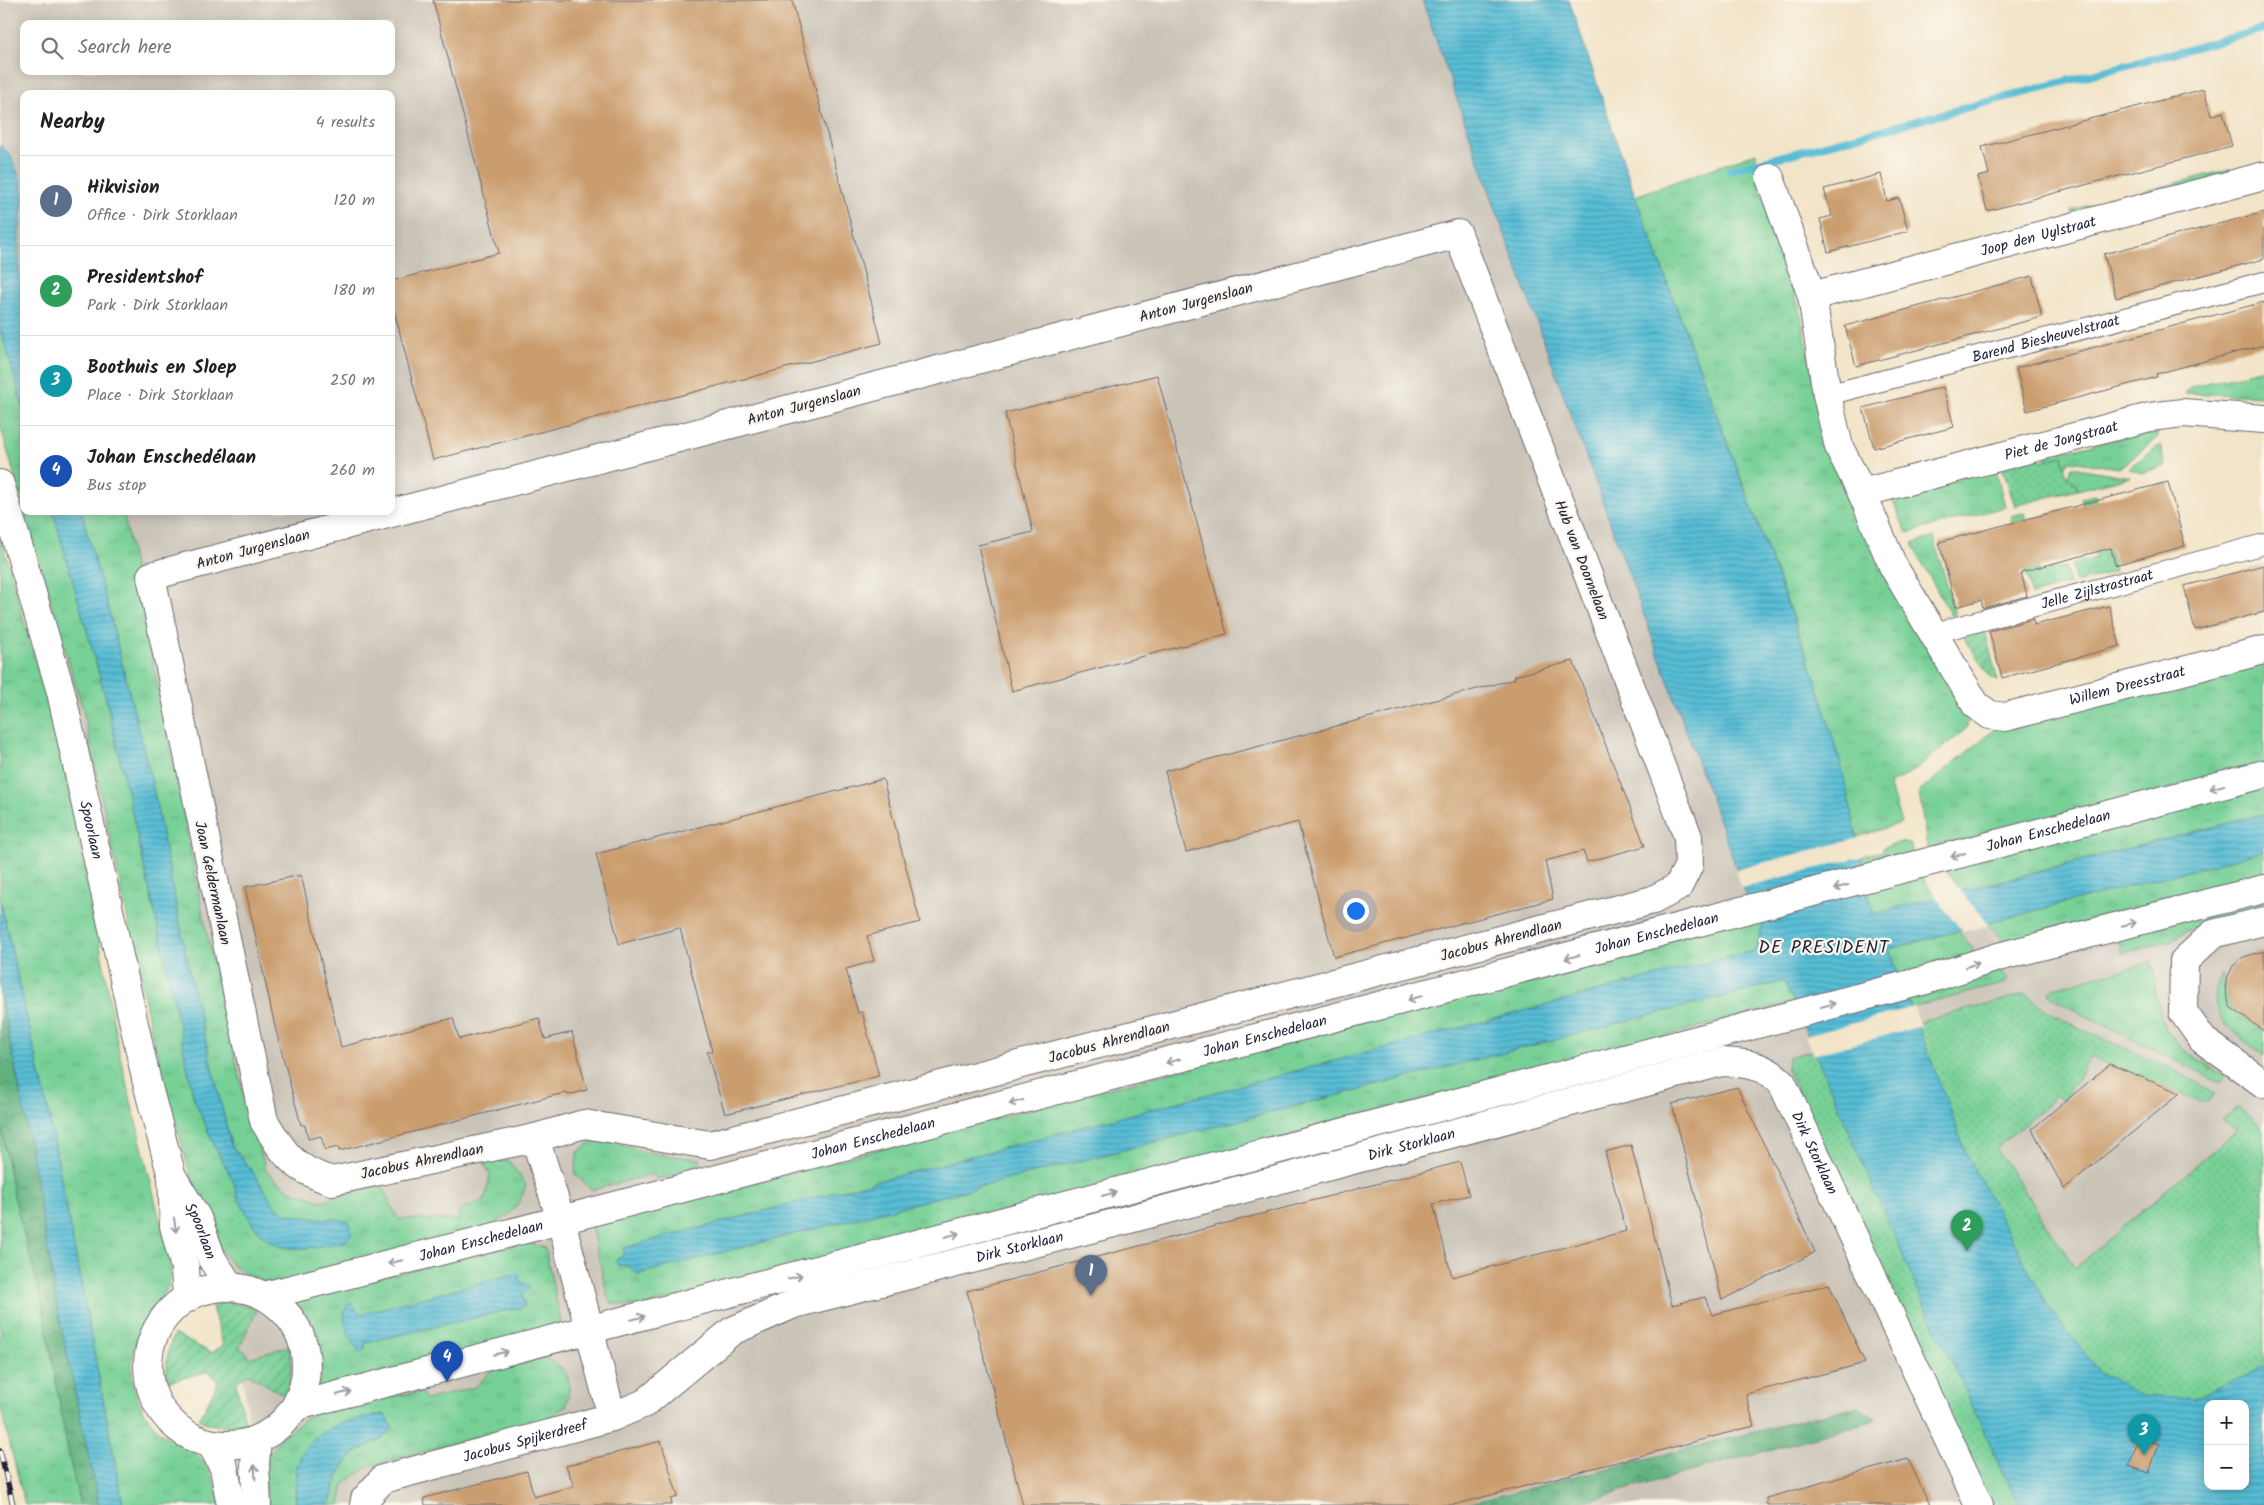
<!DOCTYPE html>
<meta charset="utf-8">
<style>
:root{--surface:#fff;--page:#f6f6f6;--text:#202124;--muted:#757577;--line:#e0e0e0;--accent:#c8321e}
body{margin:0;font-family:Kalam,sans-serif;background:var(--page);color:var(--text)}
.controls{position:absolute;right:15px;bottom:15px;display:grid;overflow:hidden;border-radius:10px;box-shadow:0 2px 12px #0003}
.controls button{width:45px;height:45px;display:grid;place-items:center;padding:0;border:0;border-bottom:1px solid var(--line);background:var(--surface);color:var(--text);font:25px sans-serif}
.you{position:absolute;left:1355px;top:910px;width:18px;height:18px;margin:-12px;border:4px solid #fff;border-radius:50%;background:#1a73e8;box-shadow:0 0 0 8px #1a73e833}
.badge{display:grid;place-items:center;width:32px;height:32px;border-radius:50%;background:var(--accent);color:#fff;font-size:16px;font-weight:700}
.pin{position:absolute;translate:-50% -41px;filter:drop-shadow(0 1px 2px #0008)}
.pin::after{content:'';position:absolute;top:26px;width:18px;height:15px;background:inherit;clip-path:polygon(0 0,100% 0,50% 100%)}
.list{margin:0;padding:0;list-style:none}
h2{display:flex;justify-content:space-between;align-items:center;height:65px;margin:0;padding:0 20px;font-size:21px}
h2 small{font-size:16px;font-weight:400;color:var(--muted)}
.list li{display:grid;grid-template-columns:32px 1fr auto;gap:15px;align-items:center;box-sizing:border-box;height:90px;padding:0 20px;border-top:1px solid var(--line)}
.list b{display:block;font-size:19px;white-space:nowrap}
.list p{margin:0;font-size:16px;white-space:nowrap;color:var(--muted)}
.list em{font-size:16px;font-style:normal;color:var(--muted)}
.icon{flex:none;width:28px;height:28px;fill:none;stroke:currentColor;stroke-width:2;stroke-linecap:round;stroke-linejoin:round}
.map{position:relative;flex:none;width:2264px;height:1505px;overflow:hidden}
.search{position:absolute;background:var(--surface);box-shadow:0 2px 12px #0003;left:20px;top:20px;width:375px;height:55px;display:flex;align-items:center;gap:12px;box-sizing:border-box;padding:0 18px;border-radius:10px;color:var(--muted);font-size:19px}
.panel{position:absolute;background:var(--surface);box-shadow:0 2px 12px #0003;left:20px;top:90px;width:375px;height:425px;border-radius:10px}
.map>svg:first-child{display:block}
.industrial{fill:#cac3b8;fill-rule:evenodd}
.grass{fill:url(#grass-tufts);stroke:#4c7968;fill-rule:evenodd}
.forest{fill:url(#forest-crowns);stroke:#426a5d}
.park{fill:url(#park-dots);stroke:#4c7968;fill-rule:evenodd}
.garden{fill:url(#garden-furrows);stroke:#4c7968}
.water{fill:url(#water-rules);stroke:#3c7088;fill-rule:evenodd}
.pier{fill:#f2e4c8}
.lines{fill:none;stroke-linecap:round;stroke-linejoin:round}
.stream{stroke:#57bdd5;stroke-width:8}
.building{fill:#ca9d6e}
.pedestrian-casing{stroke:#6b666c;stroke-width:22}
.minor-casing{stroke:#6b666c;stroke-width:30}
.tertiary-casing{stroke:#6b666c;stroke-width:30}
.secondary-casing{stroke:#6b666c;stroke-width:30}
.pedestrian{stroke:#fff;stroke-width:20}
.minor{stroke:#fff;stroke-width:28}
.tertiary{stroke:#fff;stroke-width:28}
.secondary{stroke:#fff;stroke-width:28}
.rail-casing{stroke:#22223b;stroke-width:5.5}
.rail{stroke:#fbf7ec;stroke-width:4;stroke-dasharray:11;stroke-linecap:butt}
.oneway{stroke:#9c9ca7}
.labels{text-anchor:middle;stroke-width:4.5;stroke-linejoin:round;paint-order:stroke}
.street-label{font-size:15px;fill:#22223b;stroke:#fbf7ec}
.quarter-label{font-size:18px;letter-spacing:1px;fill:#22223b;stroke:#fbf7ec}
</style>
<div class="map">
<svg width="2264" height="1505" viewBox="0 0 2264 1505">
<defs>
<pattern id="grass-tufts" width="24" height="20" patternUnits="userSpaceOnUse" patternTransform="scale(1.25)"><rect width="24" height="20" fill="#77d096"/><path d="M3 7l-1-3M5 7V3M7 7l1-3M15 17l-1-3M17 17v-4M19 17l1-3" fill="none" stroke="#67b282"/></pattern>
<pattern id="forest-crowns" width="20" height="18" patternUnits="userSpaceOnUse" patternTransform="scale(1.25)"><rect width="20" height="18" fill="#61b27f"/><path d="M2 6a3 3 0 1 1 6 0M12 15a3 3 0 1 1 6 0" fill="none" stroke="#509069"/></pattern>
<pattern id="park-dots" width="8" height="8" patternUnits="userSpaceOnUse" patternTransform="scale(1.25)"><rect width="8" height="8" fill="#77d096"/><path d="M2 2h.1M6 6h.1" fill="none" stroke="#67b282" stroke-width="1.8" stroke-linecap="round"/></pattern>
<pattern id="garden-furrows" width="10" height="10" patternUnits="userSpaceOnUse" patternTransform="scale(1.25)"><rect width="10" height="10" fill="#77d096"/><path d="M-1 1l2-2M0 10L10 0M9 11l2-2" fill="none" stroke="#67b282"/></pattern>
<pattern id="water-rules" width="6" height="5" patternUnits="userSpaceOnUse" patternTransform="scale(1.25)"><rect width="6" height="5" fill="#57bdd5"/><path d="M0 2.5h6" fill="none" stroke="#4899ae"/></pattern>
</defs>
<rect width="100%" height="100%" fill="#fbf7ec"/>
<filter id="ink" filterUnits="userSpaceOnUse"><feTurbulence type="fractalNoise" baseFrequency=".02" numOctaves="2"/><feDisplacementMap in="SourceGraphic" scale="10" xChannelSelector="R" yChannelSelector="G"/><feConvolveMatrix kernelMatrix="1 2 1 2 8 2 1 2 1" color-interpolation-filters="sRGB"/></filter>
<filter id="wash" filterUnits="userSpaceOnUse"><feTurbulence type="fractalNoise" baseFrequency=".0096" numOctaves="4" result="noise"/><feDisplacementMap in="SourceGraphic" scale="20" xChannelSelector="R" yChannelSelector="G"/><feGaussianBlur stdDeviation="1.12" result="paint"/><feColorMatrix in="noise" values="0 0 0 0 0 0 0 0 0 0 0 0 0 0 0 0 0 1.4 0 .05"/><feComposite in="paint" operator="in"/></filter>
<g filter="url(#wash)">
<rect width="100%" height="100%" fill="#f2e4c8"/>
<path class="industrial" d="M0,0H1489L1822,948L2264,829V1505H260L241,1365L26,511H391V94H24V503L0,408ZM24,24H391V71H24ZM2208,1404H2245V1486H2208Z"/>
<g class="grass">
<path d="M1756,153L1757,177L1800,310L1820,413L1890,587L1921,640L1970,716L1966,729L1908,775L1889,783L1901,823L1857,837L1815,677L1635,196Z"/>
<path d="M0,327L24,410V509L0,425Z"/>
<path d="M2264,369V396L2185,393L2191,387Z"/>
<path d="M2157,430L2158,437L2119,468L2069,461L2058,476L2051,478L2046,455Z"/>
<path d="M2160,445L2165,466L2141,473L2128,468Z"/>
<path d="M1995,467L2005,507L1907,533L1892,500L1897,493Z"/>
<path d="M2072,467L2130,477L2057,495L2054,484H2063Z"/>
<path d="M2095,495L2115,572L2076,583L2071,565L2096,558L2081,498Z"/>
<path d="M24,511H53L107,702L165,958L194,1099L215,1147L233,1180L238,1198L253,1225L266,1239L283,1247L301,1249L346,1242L339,1219H316L286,1214L275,1206L252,1171L231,1145L190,976L152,783L107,604L81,511H123L213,964L250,1121L267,1172L288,1189L320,1201L381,1184L398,1219L460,1220L458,1210L485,1200L490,1175L483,1160L509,1161L526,1185C517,1213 506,1219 481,1231L272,1285L244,1273L231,1264L220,1249L191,1178L154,1044L83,710Z"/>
<path d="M2024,513L2039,572L2065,567L2069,584L2032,595L2011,516Z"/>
<path d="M0,534L63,761L94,911L119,1052L172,1269C170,1293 161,1296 149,1315C137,1332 132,1351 132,1372C132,1394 148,1425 167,1437C179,1445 193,1449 202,1460C213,1472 216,1489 221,1505H123L48,1110L0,899Z"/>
<path d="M1934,537L1955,614L1951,616L1912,544Z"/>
<path d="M2264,658V764L1928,854L1919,792L1996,728Z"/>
<path d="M2264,781V814L1961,891L1942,865Z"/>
<path d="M1901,842L1911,845L1913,856L1864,868L1862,856L1883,851V847Z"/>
<path d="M2264,851V881L2009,947L1987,923Z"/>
<path d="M1921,874L1936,898L1873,914L1868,890Z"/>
<path d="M2264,897V910L2186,931L2171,940L2122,954L2118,936Z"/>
<path d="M1740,921L1741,926L1761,921L1763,924L1756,950L624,1248L625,1255L616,1260L618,1265L628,1266L638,1274L1784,981L1794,1002L641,1307L611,1303L608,1298L591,1226Z"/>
<path d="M1958,931L1979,956L1898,974L1889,949Z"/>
<path d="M2151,962L2155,972V991L2164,1028L2182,1049L2225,1076L2220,1082L2080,1013L2052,997L2049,993L2054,988Z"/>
<path d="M1997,966L2008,979L2005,983L1911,1008L1907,996Z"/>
<path d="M2221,974L2230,1007L2264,1031V1055C2233,1032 2202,1017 2221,974Z"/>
<path d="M0,1121L13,1192L43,1306L68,1452L80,1505H25L0,1405Z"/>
<path d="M592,1141L615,1142L648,1153L700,1159L698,1177L694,1170L656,1179L653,1174L592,1190L575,1174L577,1153Z"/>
<path d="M529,1242L545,1248L561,1322L557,1330L318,1389C325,1346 324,1331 293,1299ZM518,1274L525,1306L365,1343V1349L350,1303L360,1314Z"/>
<path d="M539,1355C567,1367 574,1376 566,1406L548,1418L369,1466L344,1484L340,1505H329C335,1488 339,1465 355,1453C369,1443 381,1443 393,1428L384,1414C352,1420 310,1426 298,1463C294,1475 296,1492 296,1505H266L265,1471L269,1456L280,1439L320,1407L421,1392L426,1400L475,1387L496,1366Z"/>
</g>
<g class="forest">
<path d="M0,992L25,1116L59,1316L99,1505H80L68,1452L43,1306L13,1192L0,1121Z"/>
<path d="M1858,1406L1876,1420L1571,1505H1462Z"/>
</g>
<g class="park">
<path d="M2063,456L2066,475L2076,484L2078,489L2015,506L2002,467L2033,458L2046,460Z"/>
<path d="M2026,994C2063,1027 2117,1043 2161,1064C2180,1072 2197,1083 2215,1093L2206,1104L2091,1057L2064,1101L2054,1095L2047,1105L1996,1148L2075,1268L2238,1130L2222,1119L2239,1107L2264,1129V1505H1993L1940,1404L1787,1069L1788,1057ZM2208,1404H2245V1486H2208Z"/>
</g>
<g class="garden">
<path d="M2230,169V175L2074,217L2071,210Z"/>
<path d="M1984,627L1998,681L1990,677L1962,634Z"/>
<path d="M226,1302L258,1308L239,1348L246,1352L249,1358L289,1346C292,1365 292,1378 284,1395L248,1374L236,1383L246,1425C228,1427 215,1427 199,1420L218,1382L209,1371L168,1382C165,1364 167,1351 174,1334L212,1353L223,1345L211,1304Z"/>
</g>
<g class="water">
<path d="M1422,0H1569L1635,196L1815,678L1842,768L1873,914L2264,814V851L1889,949L1968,1158L2048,1306L2100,1373L2141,1396L2195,1399L2264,1367V1505H2019L1923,1302L1784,981L638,1274L628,1266L618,1265L616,1260L624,1255L623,1248L1756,950L1763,924L1747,897L1500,221ZM2208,1404H2245V1486H2208Z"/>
<path d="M0,145L10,155L20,178L24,196L19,234V276L24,302V410L0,327Z"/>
<path d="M53,511H81L107,604L152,783L190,976L231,1145L252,1171L275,1206L286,1214L316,1219H339L350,1223L352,1233L346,1242L301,1249L283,1247L266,1239L253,1225L238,1198L233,1180L215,1147L194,1099L165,958L107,702Z"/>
<path d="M0,899L48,1110L123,1505H99L59,1316L25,1116L0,992Z"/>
<path d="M518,1273L520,1282L528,1285L529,1289L522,1294L525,1306L365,1343V1349L362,1352H359C351,1339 336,1316 350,1302L360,1314Z"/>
<path d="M384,1414L393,1428C381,1443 369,1443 355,1453C339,1465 335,1488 329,1505H296C296,1492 294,1475 298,1463C310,1426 352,1420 384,1414Z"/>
</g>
<g class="pier">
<path d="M1859,838L1863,856L1741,888L1735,870Z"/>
<path d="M1960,889L1966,898L1989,925L1963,932L1935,896Z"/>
<path d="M1914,1007L1921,1026L1813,1055L1805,1036Z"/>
</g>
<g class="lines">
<path class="stream" d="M1730,170L2264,29"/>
</g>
<g id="blocks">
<g class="building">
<path d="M433,0H792L882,343L433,460L391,299V281L499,253Z"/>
<path d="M2204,89L2211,116L2223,112L2232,146L1987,211L1978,177L1989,174L1982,147Z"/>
<path d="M1881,174L1887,201L1899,198L1908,231L1828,252L1820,219L1832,216L1824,189Z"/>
<path d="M2264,212V259L2116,298L2104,254Z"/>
<path d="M2032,276L2042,317L1856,366L1845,326Z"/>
<path d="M2264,302V345L2156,374L2157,377L2027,411L2016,368Z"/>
<path d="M1157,375L1227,634L1012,691L978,545L1033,532L1005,413Z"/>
<path d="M1943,387L1954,427L1874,448L1863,408Z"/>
<path d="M2168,482L2185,546L2115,565L2111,548L2021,572L2027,596L1983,608L1981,600L1956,607L1939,542Z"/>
<path d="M2264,565V612L2195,630L2184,586Z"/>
<path d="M2109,606L2120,646L2002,678L1989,631L2033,619L2034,625Z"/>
<path d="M1573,661L1645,846L1587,862L1583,851L1545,861L1553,899L1334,957L1298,822L1186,852L1165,771L1515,679L1514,676Z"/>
<path d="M883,779L920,922L867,936L874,961L846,969L858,1013L862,1012L879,1076L725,1114L707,1052L712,1051L680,928L619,944L596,854Z"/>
<path d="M301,875L341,1047L453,1018L459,1039L539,1018L545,1039L572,1032L587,1090L568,1095L567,1093L556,1095L339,1151L338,1147L325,1150L321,1136L308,1139L305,1125H301L275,1027L245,887Z"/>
<path d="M2264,951V1031L2230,1007L2225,989L2227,978L2233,966L2243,957Z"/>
<path d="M2110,1064L2180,1093L2064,1189L2032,1129Z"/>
<path d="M1737,1087L1815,1252L1722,1300L1672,1104Z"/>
<path d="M1631,1145L1672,1305L1705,1297L1712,1315L1829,1284L1865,1363L1746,1394L1754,1426L1453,1505H1023L967,1291L1460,1162L1469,1195L1433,1204L1452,1277L1626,1231L1605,1152Z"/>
<path d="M2139,1438L2159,1444L2149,1473L2129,1466Z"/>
<path d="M661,1441L678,1497L671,1499L672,1505H425L424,1498L527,1471L534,1497L574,1486L566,1466Z"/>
<path d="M1908,1459L1930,1505H1767L1766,1498Z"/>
</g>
</g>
</g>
<g filter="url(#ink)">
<use href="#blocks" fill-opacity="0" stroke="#6b666c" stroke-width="1"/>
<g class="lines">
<g class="pedestrian-casing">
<g id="pedestrian">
<path id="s1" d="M1827,395L2264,282"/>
<path id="s2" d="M1931,634L2264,544"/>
</g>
</g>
<g class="minor-casing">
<g id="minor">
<path id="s3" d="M1770,178L1812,296L1827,395L1839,447L1862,493L1893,566L1976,705L1990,715L2005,717L2264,650"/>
<path d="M1458,234L1688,837L1689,865L1678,887L1653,900L710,1145L584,1124L535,1138L332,1181C293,1169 284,1154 264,1121L151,576Z"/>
<path id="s4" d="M1812,296L2264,176"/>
<path id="s5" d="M1862,493L2150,417L2183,413L2264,419"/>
<path d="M2264,921L2213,934L2184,961L2183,1012L2203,1040L2264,1084"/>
<path id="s6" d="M612,1417L645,1403L732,1331L794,1304L1126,1220L1722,1062C1747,1063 1764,1065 1782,1083L1979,1505"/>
<path id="s7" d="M364,1505L365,1499L383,1479L612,1417L561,1220L535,1138"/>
</g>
</g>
<g class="tertiary-casing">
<g id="tertiary">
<path id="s8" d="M264,1296L561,1220L2264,774"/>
<path d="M297,1406L1926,980L1998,957L2264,889"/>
</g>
</g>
<g class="secondary-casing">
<g id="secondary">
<path id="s9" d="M0,484L61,692L147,1083L172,1177L174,1226L185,1268L187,1298"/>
<path id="s10" d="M173,1178L197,1218L212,1259L229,1285"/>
<circle cx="227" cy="1366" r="79"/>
<path d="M212,1445L224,1468L231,1505"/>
<path d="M257,1505L255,1464L257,1439"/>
</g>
</g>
<use href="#pedestrian" class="pedestrian"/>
<use href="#minor" class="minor"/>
<use href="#tertiary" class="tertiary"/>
<use href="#secondary" class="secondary"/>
<g class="rail-casing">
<path id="rail" d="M0,1451L13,1505"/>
</g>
<use href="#rail" class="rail"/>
</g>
<defs><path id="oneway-shaft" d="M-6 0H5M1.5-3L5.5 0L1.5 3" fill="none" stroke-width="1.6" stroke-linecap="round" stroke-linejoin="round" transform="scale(1.25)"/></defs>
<g class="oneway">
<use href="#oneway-shaft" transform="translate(2217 787) rotate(165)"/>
<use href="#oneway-shaft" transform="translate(1958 855) rotate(165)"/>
<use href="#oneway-shaft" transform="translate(1841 887) rotate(165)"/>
<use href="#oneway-shaft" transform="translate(2129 924) rotate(-14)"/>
<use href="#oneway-shaft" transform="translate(1572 957) rotate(165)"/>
<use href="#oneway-shaft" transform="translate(1972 965) rotate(-17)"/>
<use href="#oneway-shaft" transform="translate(1415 998) rotate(165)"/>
<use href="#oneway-shaft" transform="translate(1828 1005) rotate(-15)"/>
<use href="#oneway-shaft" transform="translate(1173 1061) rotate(165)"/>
<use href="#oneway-shaft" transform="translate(1016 1102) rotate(165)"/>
<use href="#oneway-shaft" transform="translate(1109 1194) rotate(-15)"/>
<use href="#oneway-shaft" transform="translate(175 1225) rotate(82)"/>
<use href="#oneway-shaft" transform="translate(952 1235) rotate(-15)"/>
<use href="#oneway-shaft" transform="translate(395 1262) rotate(166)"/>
<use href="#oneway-shaft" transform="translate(795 1277) rotate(-15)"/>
<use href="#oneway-shaft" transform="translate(638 1318) rotate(-15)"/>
<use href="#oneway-shaft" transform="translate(501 1353) rotate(-14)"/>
<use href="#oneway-shaft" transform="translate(344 1393) rotate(-14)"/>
<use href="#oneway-shaft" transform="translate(255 1472) rotate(-93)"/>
</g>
</g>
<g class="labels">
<g class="street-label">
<text dy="5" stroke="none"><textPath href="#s4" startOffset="234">Joop den Uylstraat</textPath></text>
<text transform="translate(1196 302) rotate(-15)" y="5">Anton Jurgenslaan</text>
<text dy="5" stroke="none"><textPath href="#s1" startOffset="226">Barend Biesheuvelstraat</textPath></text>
<text transform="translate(804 405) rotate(-15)" y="5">Anton Jurgenslaan</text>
<text dy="5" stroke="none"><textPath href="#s5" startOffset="206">Piet de Jongstraat</textPath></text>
<text transform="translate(253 549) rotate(-15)" y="5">Anton Jurgenslaan</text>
<text transform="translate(1582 560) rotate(69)" y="5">Hub van Doornelaan</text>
<text dy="5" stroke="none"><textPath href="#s2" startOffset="172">Jelle Zijlstrastraat</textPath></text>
<text dy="5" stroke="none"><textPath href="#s3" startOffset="730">Willem Dreesstraat</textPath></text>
<text dy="5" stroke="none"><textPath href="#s9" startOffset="358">Spoorlaan</textPath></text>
<text dy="5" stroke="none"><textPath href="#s8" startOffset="1844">Johan Enschedelaan</textPath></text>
<text transform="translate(213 883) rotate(78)" y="5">Joan Geldermanlaan</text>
<text dy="5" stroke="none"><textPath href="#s8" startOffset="1439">Johan Enschedelaan</textPath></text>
<text transform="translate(1501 940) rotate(-15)" y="5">Jacobus Ahrendlaan</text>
<text dy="5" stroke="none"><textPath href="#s8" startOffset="1034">Johan Enschedelaan</textPath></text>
<text transform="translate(1109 1042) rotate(-15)" y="5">Jacobus Ahrendlaan</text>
<text dy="5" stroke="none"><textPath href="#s8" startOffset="629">Johan Enschedelaan</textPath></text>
<text dy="5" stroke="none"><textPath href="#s6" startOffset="854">Dirk Storklaan</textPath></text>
<text dy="5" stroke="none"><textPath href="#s6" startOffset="1318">Dirk Storklaan</textPath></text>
<text transform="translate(422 1161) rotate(-12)" y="5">Jacobus Ahrendlaan</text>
<text dy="5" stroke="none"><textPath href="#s10" startOffset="60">Spoorlaan</textPath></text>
<text dy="5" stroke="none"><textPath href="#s8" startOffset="224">Johan Enschedelaan</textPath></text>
<text dy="5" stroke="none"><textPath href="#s6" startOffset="449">Dirk Storklaan</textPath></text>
<text dy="5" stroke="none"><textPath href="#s7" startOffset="180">Jacobus Spijkerdreef</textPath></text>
</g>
<g class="quarter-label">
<text x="1824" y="953">DE PRESIDENT</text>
</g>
</g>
</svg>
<div class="controls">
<button>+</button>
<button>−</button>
</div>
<div class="you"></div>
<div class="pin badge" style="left:1091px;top:1296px;background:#5c6f8a">1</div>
<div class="pin badge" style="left:1967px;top:1251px;background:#2e9e5b">2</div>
<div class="pin badge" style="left:2144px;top:1455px;background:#0f9aa8">3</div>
<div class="pin badge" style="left:447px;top:1382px;background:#1a4fb4">4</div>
<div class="search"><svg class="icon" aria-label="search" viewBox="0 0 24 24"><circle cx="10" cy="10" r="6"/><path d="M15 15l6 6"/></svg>Search here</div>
<section class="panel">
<h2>Nearby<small>4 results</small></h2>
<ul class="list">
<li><span class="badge" style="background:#5c6f8a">1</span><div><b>Hikvision</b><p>Office · Dirk Storklaan</p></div><em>120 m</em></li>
<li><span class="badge" style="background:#2e9e5b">2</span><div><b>Presidentshof</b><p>Park · Dirk Storklaan</p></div><em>180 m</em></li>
<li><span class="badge" style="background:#0f9aa8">3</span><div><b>Boothuis en Sloep</b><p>Place · Dirk Storklaan</p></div><em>250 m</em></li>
<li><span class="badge" style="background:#1a4fb4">4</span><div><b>Johan Enschedélaan</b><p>Bus stop</p></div><em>260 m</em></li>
</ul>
</section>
</div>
